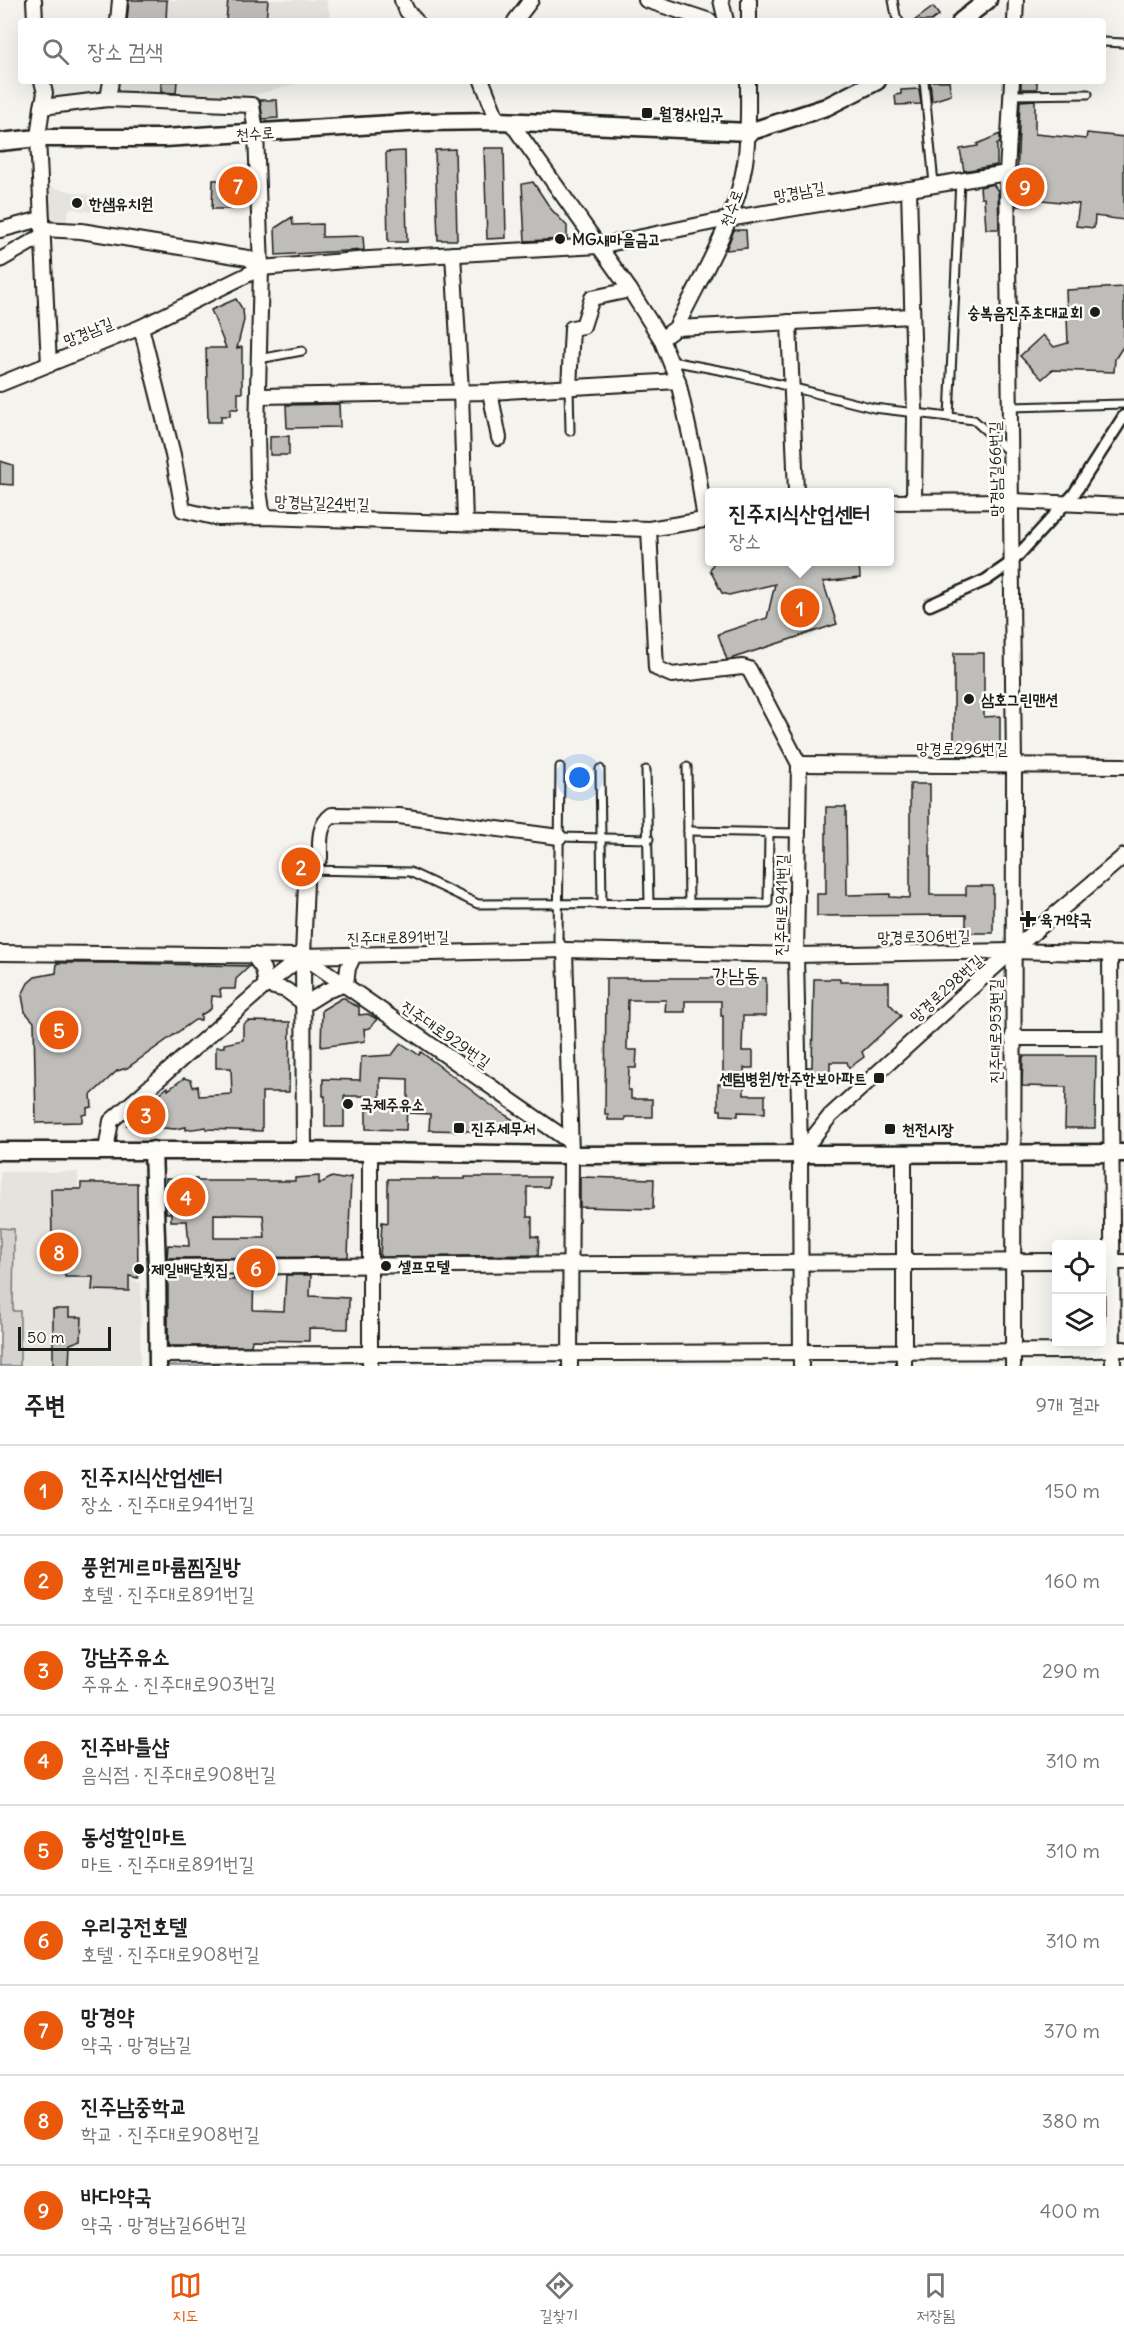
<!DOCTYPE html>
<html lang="ko">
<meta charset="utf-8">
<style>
:root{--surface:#fff;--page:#f6f6f6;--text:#202124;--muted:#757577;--line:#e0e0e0;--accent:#ea580c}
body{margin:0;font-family:Delius,"Poor Story",sans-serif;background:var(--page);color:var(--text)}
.controls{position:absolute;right:18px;bottom:18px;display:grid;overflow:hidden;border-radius:6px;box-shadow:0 6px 24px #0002}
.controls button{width:54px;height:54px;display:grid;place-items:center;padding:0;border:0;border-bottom:2px solid var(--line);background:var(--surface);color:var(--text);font:30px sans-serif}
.scale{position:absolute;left:18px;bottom:15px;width:93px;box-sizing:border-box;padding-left:6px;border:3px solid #1c1c1c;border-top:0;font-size:16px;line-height:21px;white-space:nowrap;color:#1c1c1c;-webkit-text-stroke:4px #fdfcf7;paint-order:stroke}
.you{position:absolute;left:580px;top:778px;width:21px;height:21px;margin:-15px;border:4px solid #fff;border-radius:50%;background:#1a73e8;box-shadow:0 0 0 9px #1a73e833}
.badge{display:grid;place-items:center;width:39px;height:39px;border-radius:50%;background:var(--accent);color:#fff;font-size:20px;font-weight:700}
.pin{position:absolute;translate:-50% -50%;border:3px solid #fff;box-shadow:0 2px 6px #0006}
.popup{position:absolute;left:705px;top:488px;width:189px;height:78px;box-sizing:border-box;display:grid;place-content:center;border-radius:6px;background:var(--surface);filter:drop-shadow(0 2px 4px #0005);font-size:20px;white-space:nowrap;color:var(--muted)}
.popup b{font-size:22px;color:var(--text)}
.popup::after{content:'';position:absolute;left:50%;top:100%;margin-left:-12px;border:12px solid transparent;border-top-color:var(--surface)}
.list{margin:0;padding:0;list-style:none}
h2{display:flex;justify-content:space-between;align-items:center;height:78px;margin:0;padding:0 24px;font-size:26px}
h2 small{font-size:20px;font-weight:400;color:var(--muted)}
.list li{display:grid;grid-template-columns:39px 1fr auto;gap:18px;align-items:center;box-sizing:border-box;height:90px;padding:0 24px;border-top:2px solid var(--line)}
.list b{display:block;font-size:22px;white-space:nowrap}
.list p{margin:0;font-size:20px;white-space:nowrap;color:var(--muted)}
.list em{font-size:20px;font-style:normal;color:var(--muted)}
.icon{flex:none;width:33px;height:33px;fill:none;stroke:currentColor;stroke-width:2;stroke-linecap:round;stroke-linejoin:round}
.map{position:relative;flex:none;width:1124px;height:1366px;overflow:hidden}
.search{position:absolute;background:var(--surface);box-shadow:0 6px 24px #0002;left:18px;right:18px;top:18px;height:66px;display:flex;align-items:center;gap:15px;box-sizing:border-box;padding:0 21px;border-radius:6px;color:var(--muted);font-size:22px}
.sheet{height:888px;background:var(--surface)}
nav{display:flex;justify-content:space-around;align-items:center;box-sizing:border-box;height:84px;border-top:2px solid var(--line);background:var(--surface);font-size:16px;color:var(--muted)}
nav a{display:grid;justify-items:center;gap:3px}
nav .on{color:var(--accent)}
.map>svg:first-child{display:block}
.built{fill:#e4e3de}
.green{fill:#d4d3cf;stroke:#787876;stroke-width:1.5}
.building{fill:#bebdba;stroke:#1c1c1c;stroke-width:1.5;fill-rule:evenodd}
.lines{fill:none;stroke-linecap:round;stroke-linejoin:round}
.service-casing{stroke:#1c1c1c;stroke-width:11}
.pedestrian-casing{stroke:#1c1c1c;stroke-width:15}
.minor-casing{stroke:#1c1c1c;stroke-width:18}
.tertiary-casing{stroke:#1c1c1c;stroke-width:21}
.service{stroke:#fdfcf7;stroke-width:7}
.pedestrian{stroke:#fdfcf7;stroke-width:10}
.minor{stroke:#fdfcf7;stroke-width:14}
.tertiary{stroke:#fdfcf7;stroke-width:16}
.poi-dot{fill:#1c1c1c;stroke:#fdfcf7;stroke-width:2}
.labels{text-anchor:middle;stroke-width:5;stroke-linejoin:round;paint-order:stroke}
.poi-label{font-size:16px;font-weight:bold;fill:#1c1c1c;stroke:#fdfcf7;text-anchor:start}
.street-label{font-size:16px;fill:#1c1c1c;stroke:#fdfcf7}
.quarter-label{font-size:20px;fill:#1c1c1c;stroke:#fdfcf7}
</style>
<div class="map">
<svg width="1124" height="1366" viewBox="0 0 1124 1366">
<rect width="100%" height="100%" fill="#f4f3ee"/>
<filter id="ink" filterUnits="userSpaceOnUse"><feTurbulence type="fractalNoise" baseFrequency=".0167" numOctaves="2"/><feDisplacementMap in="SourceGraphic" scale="12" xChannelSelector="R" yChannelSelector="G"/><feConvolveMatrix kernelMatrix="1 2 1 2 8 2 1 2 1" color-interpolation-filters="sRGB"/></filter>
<g filter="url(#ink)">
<g class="built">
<path d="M125,0H326L332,21H123Z"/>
<path d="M118,81H306L258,94L224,99L127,96L117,84Z"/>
<path d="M50,187L106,199L105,215L70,208L65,225L47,221Z"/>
<path d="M0,1172H78L77,1235L127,1278L141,1283L140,1366H0Z"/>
</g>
<g class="green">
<path d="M0,1228L14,1229L13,1311H20V1366H0Z"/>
<path d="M169,1362L241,1363V1366H169Z"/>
</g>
<g class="building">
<path d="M129,0H167L166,21H127Z"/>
<path d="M228,0H268L266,21H226Z"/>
<path d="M933,7L939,15L931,21H914Z"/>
<path d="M161,81H177L176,93L161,92Z"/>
<path d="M930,81H949L951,95L932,101Z"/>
<rect x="1021" y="81" width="16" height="8"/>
<path d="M919,89L921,104L896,105L895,95L901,94V90Z"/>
<path d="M260,100H277L278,118L263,119Z"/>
<path d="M1035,100V134L1086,139L1087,133L1124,137V220L1095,216L1094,228L1076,226L1079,204L1033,199V206H1016L1020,101Z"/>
<path d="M1000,134V143L997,144V165L964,171L960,149L978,146L977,144Z"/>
<path d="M484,148H504L506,238L487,239Z"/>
<path d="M455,149L457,240H438L435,150Z"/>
<path d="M405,151L407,242H388L386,152Z"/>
<path d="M213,180H242L241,209H212Z"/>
<path d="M533,182L551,209L567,226V239L525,241L522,184Z"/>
<path d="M993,184L998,191L999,229H986L984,198H981L980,187Z"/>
<path d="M292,217L293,225L322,224V237L363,236L364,250L276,255L275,228Z"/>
<path d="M734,230H746L747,248L726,250Z"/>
<path d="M1124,287V345L1115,359L1114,372L1052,370L1042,379L1020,356L1043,335L1054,347L1068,343L1066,290Z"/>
<path d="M236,299L243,310L244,320L237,348L242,347V393H238V409H230V416H221V422H208L206,348H226L211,310Z"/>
<path d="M339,404L340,427L287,428L286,405Z"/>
<path d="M289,436V455H270V437Z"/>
<path d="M0,461L13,465V485L0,484Z"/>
<path d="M723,561H859L860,578L823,582L837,624L727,660L718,634L767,618L775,584L729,595L722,593L710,570L714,562Z"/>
<path d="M954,653H984V717L1000,716V753L997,756H958V745H954Z"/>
<path d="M910,784H930V895H966V886H993V933H966V915L817,916V894H826V807H846L847,895L890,894V897L910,898Z"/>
<path d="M57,963H111L250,966L236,979L235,989H220L221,997L212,996L211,1009L201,1015V1020H195L127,1068L117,1071L91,1095L92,1107L87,1108V1114L82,1115V1122L36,1123L34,1022L25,1012L22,995L28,983L35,977L56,973Z"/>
<path d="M606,978H766V1016H743L742,1051H753V1068H744V1095H765V1113L738,1112V1116L721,1115V1110H718V1084H723V1016H721V1001H685V1012H665L666,1000H628L627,1050H637L636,1068H629L628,1090H631V1099H652V1117H625V1120H608V1114H605Z"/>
<path d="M814,979H840V982H889V1003L901,1016L862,1052L864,1057L849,1068L847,1062H830V1080L808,1081L807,1067H812Z"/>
<path d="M342,998H345L350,1003L359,1007V1015L368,1014L377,1019L370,1028L364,1029L365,1041L321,1047L322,1010Z"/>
<path d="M248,1021L290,1022L289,1092H262V1131L206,1129V1127L186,1130V1127L175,1129L127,1125L146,1110L143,1108L160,1093L168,1087V1090L184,1078L191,1080L193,1087L198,1086L199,1096L232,1094L231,1068H216V1047H224V1044L243,1040V1025Z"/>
<path d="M401,1043L419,1055L421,1052L496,1109L515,1121L517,1128L511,1132L429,1130L430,1114L408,1113V1079L380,1078V1104L407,1105L406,1130L366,1129V1096H344V1127H325V1096H323V1079L360,1080L361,1057L392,1055Z"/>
<path d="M1023,1056H1096L1095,1128H1065L1066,1087L1022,1086Z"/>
<path d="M319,1176V1184L332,1177L342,1179L351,1177L348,1257L167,1258L168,1245L189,1246L187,1221H171V1213H166V1178L197,1179V1181H295V1178ZM214,1214L263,1215L265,1238H214Z"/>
<path d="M465,1177H549L548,1187H527V1217H532V1236L539,1237L538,1255L380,1257L382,1222L388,1223V1179H465Z"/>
<path d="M580,1177L654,1179L653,1209L580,1207Z"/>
<path d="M81,1183H137L138,1278L129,1276V1291L92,1290L93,1277H65V1274H55V1236H52L51,1189H81Z"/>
<path d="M234,1275H254L253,1310L284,1311L286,1275H311L310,1296L349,1298L348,1329L309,1328V1341L252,1340L251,1346H168V1276H214V1279L234,1280Z"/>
<path d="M53,1309H69V1317H82L81,1340L70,1344L69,1366H53Z"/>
</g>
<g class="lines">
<g class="service-casing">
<g id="service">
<path d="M893,0L896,16L899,21"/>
<path d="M1103,42L1124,43"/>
<path d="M924,81L934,184"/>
<path d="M1012,95L1088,94"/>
<path d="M259,359L302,351"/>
<path d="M671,361L735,373L874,408L974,420L1010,453"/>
<path d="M569,388L570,431"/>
<path d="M1011,407L1124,404"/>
<path d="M949,417L960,180"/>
<path d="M560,767L558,939L565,950"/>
<path d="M687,767L689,903"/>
<path d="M600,769L602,904"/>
<path d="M646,770L649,903"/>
<path d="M688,831L798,833"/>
<path d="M559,837L649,839"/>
<path d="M307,870L410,872L478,904L768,903L769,832"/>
</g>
</g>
<g class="pedestrian-casing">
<path id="pedestrian" d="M930,605L986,580L1012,562L1074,494L1124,416"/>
</g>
<g class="minor-casing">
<g id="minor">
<path d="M34,0L35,21"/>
<path d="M402,0L407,11L416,21"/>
<path d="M646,0L710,21"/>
<path d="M721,0L726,21"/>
<path d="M118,21L120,0"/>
<path d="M515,21L531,0"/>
<path d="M749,21V0"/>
<path d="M1015,21L1016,0"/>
<path d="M482,81L498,121"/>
<path d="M1012,81L1007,173L1014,764L1013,1366"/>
<path d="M108,99L111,81"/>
<path d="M42,107L45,93L42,81"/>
<path d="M510,121L630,290L661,339L678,381L697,467L705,520"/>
<path d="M909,189L915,413L914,501"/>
<path d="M42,229L81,231L248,258L261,268"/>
<path d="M0,230L41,219"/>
<path d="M453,254L461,391L465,523"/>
<path d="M0,260L42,236"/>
<path d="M261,268L257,431L258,483L263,517"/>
<path d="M789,322L796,492"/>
<path d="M141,327L173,455L183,510L218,518L263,517L649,529L710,519"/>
<path d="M676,328L912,316"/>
<path d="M661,339L676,328C701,276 736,221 745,163C749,136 748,109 748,81"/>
<path d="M49,365L38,138L42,107L108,99L252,105L256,133L261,268L369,259L599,246L728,219L1007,173"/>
<path d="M0,384L141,327L261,268"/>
<path d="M569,388L572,328L583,326L592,298L630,290"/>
<path d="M490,392L499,438"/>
<path d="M260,396L490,392L678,381"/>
<path d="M890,502L1012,501L1124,506"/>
<path d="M649,529L656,668L672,675L742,667L749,669L799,764L796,955L800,1154L801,1366"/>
<path d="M799,764L1124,766"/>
<path d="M565,950L571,1155L570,1366"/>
<path d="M0,953L303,956L565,950L796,955L1012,951L1124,954"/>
<path d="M1110,954L1113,1366"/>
<path d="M253,955L263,969L266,985L286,990L305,1004L326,991L346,984L348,968L354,955"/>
<path d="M303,956L569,1141"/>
<path d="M1012,1038H1110"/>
<path d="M106,1150L111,1121L266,985L303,956"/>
<path d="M304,1151L303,956L307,857L320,858C320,842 318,825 332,815L399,816L559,837"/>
<path d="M370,1153V1366"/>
<path d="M904,1153V1366"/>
<path d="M800,1154L830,1116L1012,951L1124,856"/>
<path d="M1102,1262H1124"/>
<path d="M157,1267L1056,1261"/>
<path d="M158,1355L1065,1351L1124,1349"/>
</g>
</g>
<g class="tertiary-casing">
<g id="tertiary">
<path d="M961,21L988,0"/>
<path d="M0,142L38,138H164L424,122L498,121L749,132L826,107L877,81"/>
<path d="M153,1150L157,1267L158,1366"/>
<path d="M0,1151H304L571,1155L1124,1153"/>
</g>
</g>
<use href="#service" class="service"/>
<use href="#pedestrian" class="pedestrian"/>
<use href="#minor" class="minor"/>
<use href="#tertiary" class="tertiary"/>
</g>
</g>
<g class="poi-dot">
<rect x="641" y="107" width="12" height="12" rx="3"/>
<circle cx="77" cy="203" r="6"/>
<circle cx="560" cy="239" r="6"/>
<circle cx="1095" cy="312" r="6"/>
<circle cx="969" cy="699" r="6"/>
<path d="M1025 910h6v6h6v6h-6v6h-6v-6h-6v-6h6z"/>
<rect x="873" y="1072" width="12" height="12" rx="3"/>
<circle cx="348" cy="1104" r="6"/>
<rect x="453" y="1122" width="12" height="12" rx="3"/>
<rect x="884" y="1123" width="12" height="12" rx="3"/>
<circle cx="386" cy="1266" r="6"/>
<circle cx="139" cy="1269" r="6"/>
</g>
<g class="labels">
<g class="poi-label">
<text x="659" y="119">월경사입구</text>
<text x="89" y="209">한샘유치원</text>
<text x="572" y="245">MG새마을금고</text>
<text x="1083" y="318" text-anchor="end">숭복음진주초대교회</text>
<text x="981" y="705">삼호그린맨션</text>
<text x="1040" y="925">육거약국</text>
<text x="867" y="1084" text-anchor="end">센텀병원/한주한보아파트</text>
<text x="360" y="1110">국제주유소</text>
<text x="471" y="1134">진주세무서</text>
<text x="902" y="1135">천전시장</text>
<text x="398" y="1272">셀프모텔</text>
<text x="151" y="1275">제일배달횟집</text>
</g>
<g class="street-label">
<text transform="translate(255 133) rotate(-4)" y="6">천수로</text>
<text transform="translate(799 191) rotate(-10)" y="6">망경남길</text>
<text transform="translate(731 208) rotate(-70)" y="6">천수로</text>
<text transform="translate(88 331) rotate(-22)" y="6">망경남길</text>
<text transform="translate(995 469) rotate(-91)" y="6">망경남길66번길</text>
<text transform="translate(322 502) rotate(2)" y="6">망경남길24번길</text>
<text x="962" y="754">망경로296번길</text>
<text transform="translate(781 905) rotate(-89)" y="6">진주대로941번길</text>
<text transform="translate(924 936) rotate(-1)" y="6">망경로306번길</text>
<text transform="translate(398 937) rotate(-1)" y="6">진주대로891번길</text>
<text transform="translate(946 988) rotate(-42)" y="6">망경로298번길</text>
<text transform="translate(995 1031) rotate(-90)" y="6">진주대로953번길</text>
<text transform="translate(446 1034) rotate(35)" y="6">진주대로929번길</text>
</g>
<g class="quarter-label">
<text x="736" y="982">강남동</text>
</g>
</g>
</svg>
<div class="controls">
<button><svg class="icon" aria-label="locate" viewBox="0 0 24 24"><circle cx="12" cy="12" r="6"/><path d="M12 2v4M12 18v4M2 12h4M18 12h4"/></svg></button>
<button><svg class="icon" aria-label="layers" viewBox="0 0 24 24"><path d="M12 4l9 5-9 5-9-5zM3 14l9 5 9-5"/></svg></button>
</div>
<div class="scale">50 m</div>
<div class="you"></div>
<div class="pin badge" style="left:800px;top:608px">1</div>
<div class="popup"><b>진주지식산업센터</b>장소</div>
<div class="pin badge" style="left:301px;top:867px">2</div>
<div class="pin badge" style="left:146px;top:1115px">3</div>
<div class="pin badge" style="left:186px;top:1197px">4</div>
<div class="pin badge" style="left:59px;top:1030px">5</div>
<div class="pin badge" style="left:256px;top:1268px">6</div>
<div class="pin badge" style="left:238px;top:186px">7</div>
<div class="pin badge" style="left:59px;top:1252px">8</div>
<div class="pin badge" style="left:1025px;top:187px">9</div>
<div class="search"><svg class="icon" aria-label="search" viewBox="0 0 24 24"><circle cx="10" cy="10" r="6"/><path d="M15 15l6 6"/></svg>장소 검색</div>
</div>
<section class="sheet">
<h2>주변<small>9개 결과</small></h2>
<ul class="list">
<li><span class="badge">1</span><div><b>진주지식산업센터</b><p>장소 · 진주대로941번길</p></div><em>150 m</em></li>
<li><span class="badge">2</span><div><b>풍원게르마륨찜질방</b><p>호텔 · 진주대로891번길</p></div><em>160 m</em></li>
<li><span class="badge">3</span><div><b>강남주유소</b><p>주유소 · 진주대로903번길</p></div><em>290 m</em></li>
<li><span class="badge">4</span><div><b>진주바틀샵</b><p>음식점 · 진주대로908번길</p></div><em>310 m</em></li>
<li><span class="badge">5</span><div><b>동성할인마트</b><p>마트 · 진주대로891번길</p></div><em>310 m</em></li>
<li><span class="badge">6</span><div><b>우리궁전호텔</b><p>호텔 · 진주대로908번길</p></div><em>310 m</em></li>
<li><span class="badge">7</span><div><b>망경약</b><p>약국 · 망경남길</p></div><em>370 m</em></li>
<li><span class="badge">8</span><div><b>진주남중학교</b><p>학교 · 진주대로908번길</p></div><em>380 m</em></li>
<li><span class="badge">9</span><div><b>바다약국</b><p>약국 · 망경남길66번길</p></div><em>400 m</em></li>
</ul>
</section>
<nav>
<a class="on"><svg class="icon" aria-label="map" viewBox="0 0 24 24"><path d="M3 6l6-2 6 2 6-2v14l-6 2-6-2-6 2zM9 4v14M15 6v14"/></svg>지도</a>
<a><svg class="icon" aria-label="directions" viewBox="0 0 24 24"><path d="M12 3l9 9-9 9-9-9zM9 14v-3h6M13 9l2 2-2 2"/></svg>길찾기</a>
<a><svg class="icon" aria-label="saved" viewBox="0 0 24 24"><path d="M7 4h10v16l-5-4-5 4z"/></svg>저장됨</a>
</nav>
